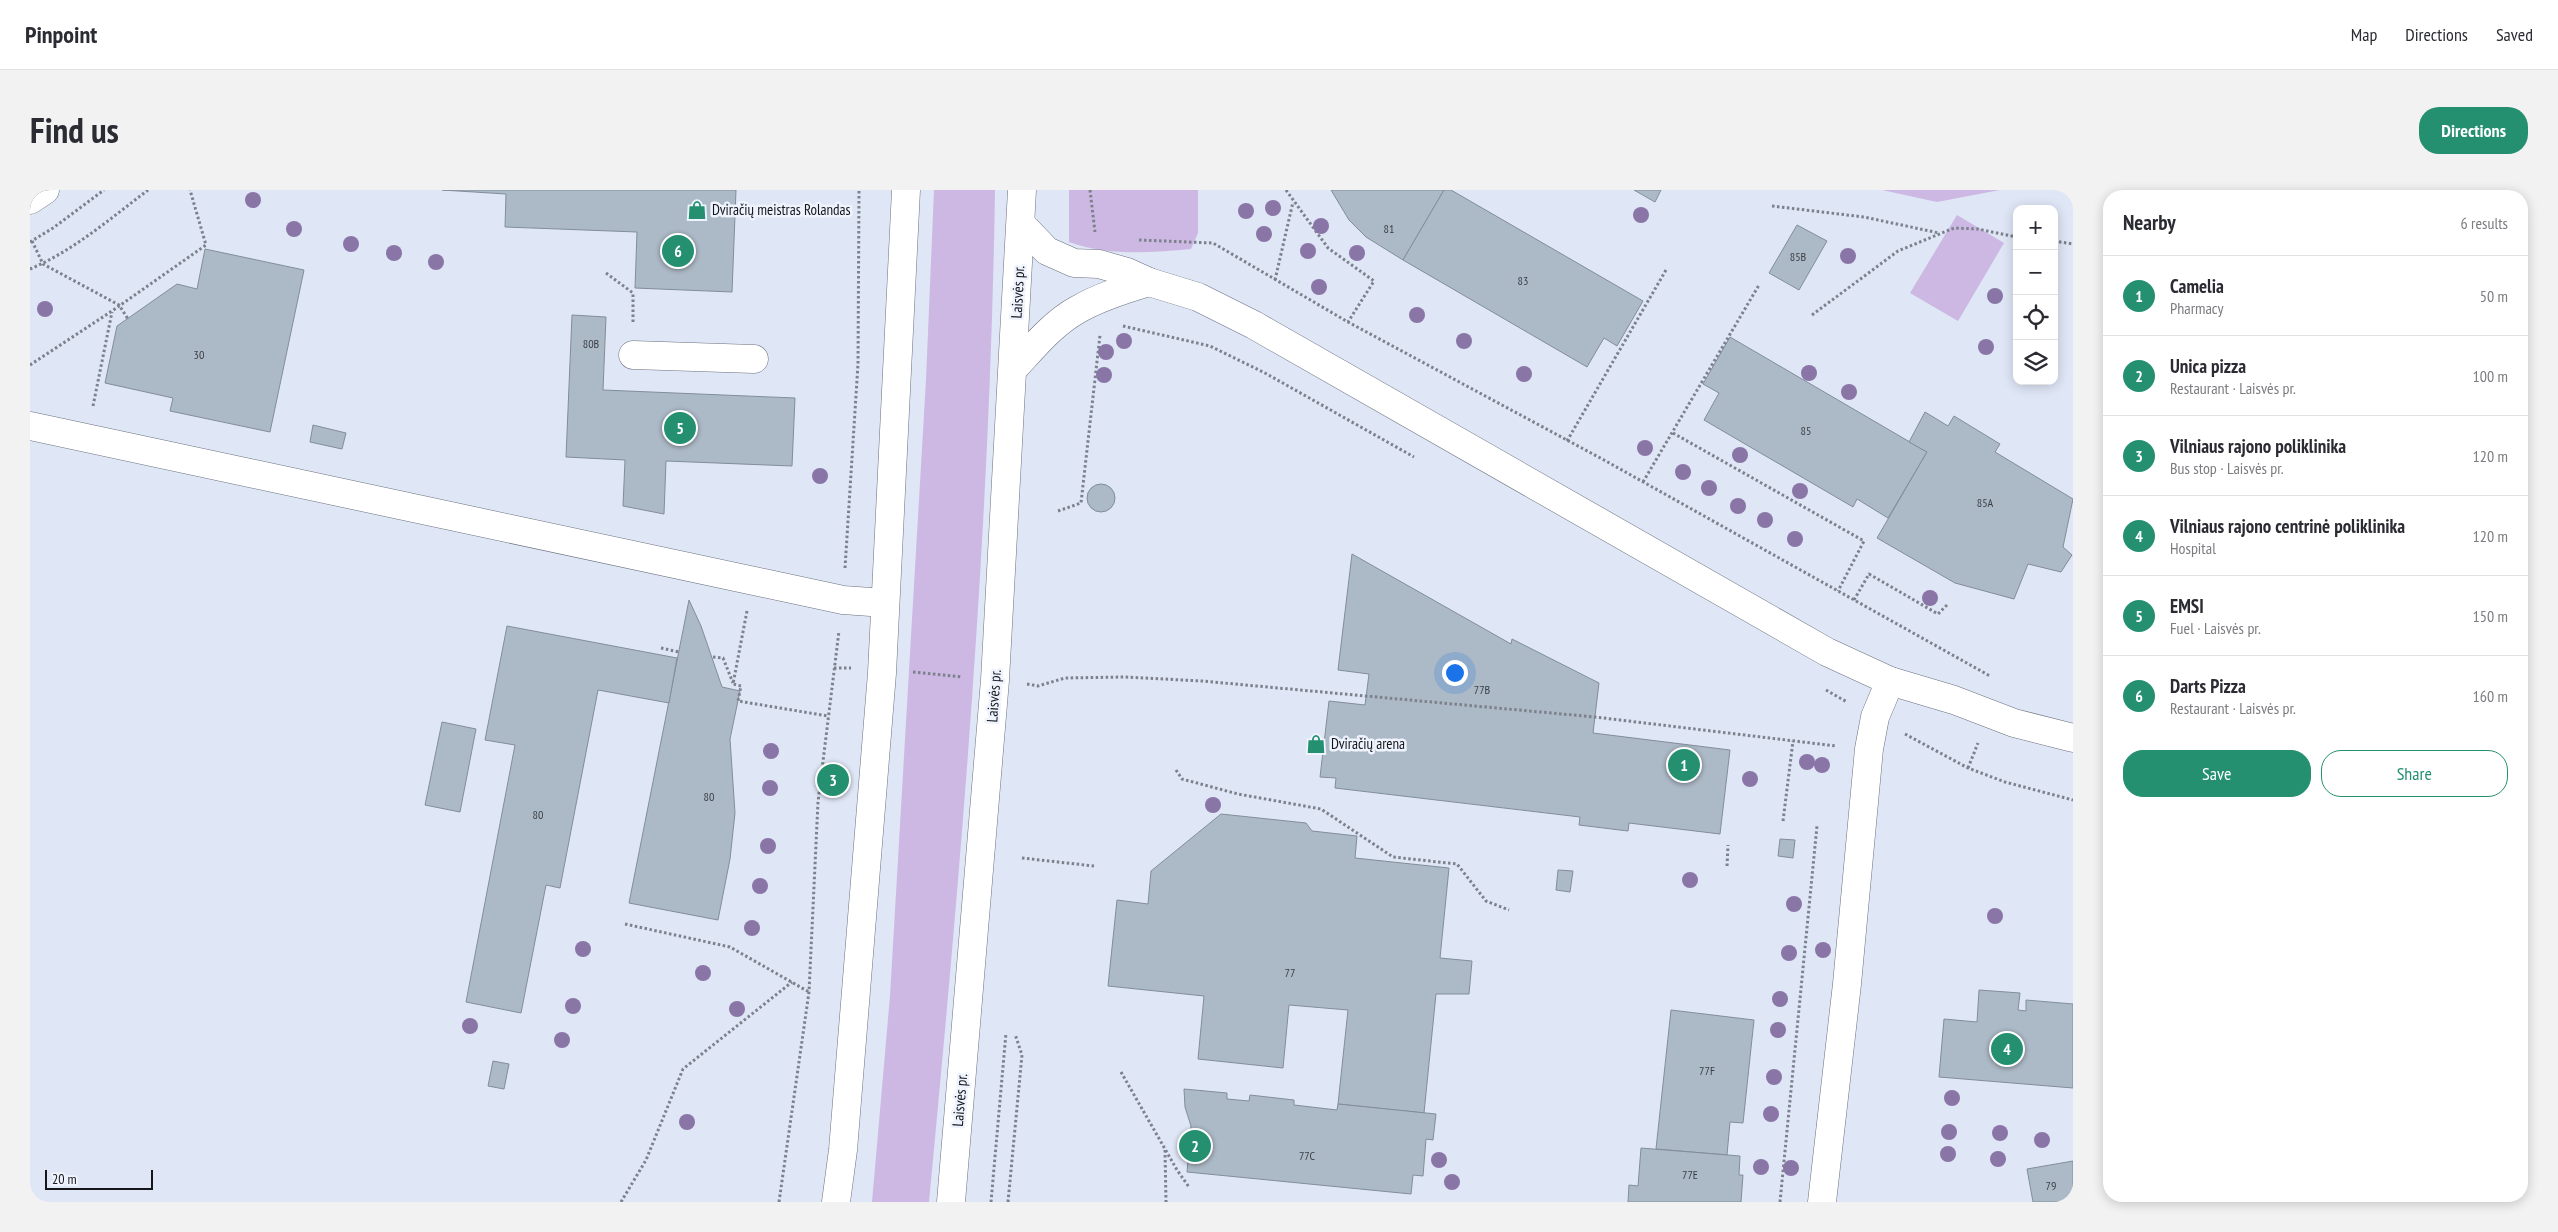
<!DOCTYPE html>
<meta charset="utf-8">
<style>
:root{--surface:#fff;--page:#f2f2f3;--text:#2b2b33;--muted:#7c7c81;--line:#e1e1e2;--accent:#24906f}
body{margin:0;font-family:"PT Sans Narrow",sans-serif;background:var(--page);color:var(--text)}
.controls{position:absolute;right:15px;top:15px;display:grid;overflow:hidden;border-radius:10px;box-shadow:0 2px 12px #0003}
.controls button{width:45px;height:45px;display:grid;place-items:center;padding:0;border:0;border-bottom:1px solid var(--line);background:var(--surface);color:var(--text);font:25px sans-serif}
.scale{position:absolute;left:15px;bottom:12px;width:108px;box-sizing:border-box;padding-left:5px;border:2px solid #14161c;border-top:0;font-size:14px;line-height:18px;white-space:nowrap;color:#14161c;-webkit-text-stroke:4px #eff3fd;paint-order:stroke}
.you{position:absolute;left:1424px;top:482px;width:18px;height:18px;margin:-12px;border:4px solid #fff;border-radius:50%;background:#1a73e8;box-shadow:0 0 0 8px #1a73e833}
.badge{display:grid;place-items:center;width:32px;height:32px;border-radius:50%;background:var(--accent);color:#fff;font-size:16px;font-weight:700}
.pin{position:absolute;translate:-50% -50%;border:2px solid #fff;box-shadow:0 1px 5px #0006}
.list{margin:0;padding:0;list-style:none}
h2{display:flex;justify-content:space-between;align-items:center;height:65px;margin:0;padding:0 20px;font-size:21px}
h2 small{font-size:16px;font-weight:400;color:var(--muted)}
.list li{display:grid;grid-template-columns:32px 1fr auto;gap:15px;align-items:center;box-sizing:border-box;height:80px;padding:0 20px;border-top:1px solid var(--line)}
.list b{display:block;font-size:19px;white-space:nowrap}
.list p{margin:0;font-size:16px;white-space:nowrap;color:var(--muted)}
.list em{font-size:16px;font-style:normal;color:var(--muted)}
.actions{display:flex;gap:10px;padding:15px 20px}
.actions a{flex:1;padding:11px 0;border:1px solid var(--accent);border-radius:20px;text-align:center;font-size:18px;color:var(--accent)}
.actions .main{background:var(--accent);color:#fff}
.icon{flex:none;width:28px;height:28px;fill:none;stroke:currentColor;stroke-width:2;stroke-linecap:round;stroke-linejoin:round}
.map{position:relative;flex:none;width:2043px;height:1012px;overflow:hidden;border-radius:20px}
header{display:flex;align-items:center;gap:30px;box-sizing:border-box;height:70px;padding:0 25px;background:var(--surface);border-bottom:1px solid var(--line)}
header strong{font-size:24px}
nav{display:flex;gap:28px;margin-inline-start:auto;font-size:18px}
.intro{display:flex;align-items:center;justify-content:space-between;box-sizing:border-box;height:120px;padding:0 30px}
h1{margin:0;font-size:35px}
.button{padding:12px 22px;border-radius:20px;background:var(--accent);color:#fff;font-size:18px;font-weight:700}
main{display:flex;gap:30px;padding:0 30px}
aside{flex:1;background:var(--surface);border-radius:20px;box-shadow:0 2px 12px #0003}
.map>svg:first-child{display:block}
.green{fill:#ccb8e3}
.building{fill:#acb9c6;stroke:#818e9a}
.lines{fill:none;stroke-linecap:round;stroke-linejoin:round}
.minor-casing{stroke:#6b717f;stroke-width:29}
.major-casing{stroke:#6b717f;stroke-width:29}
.path{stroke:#7c818c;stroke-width:3;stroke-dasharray:2.5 2.5;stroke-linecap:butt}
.minor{stroke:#fff;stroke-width:28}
.major{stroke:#fff;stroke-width:28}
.tree{fill:#8975a6}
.labels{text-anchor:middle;stroke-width:5;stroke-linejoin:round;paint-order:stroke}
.number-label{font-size:12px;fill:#3a3f46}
.poi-label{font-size:15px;fill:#14161c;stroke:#eff3fd;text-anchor:start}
.street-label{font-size:15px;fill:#14161c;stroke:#eff3fd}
</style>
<header>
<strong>Pinpoint</strong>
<nav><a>Map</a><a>Directions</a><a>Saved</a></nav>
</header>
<div class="intro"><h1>Find us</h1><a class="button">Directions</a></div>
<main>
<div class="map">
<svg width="2043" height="1012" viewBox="0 0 2043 1012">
<rect width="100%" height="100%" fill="#dfe6f6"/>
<g class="green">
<path d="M904,0H965C960,338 931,676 899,1012H842L860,806L896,190Z"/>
<path d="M1039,0H1168V43L1161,59C1119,63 1078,66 1039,52Z"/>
<path d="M1852,0H1970L1907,12Z"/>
<path d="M1927,25L1974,53L1928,131L1880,103Z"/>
</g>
<g class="building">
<path d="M412,0H706L702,102L605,98L607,42L475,37L476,4Z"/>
<path d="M1301,0H1414L1373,70L1336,47L1319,30Z"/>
<path d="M1414,0H1421L1613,111L1587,156L1574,148L1557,177L1373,70Z"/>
<path d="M1604,0H1631L1625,12Z"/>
<path d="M1767,35L1797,51L1769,100L1739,83Z"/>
<path d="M175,59L274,80L240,242L140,221L143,208L75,193L87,136L147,94L167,99Z"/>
<path d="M542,125L576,127L573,200L765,208L762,276L636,271L634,324L593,316L595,270L536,267Z"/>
<path d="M1700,147L1897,262L1858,328L1827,309L1823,317L1674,230L1689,203L1673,194Z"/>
<path d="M1895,222L1918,236L1924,226L1970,254L1965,262L2043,309L2033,357L2042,365L2031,382L1998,374L1984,409L1925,393L1847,348L1897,262L1879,252Z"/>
<path d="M283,235L316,243L312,259L280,252Z"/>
<circle cx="1071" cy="308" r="14"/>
<path d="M1322,364L1481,454L1482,449L1569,493L1563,543L1700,560L1690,644L1599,633L1598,641L1549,635L1550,627L1305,598L1306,588L1290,587L1299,511L1335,515L1339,484L1308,480Z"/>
<path d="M659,410L671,436L692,497L710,501L700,549L705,623L700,669L688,730L599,713Z"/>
<path d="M477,436L647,468L639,513L568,500L530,698L516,695L491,823L436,812L485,555L455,550Z"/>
<path d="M412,532L446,539L430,622L395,615Z"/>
<path d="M1191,624L1276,633L1282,641L1327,646L1325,668L1419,678L1410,768L1442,771L1439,804H1406L1394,923L1308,914L1318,820L1259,815L1253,878L1168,869L1174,806L1078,796L1087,710L1118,714L1121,681Z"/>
<path d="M1750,649L1765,650L1763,668L1748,666Z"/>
<path d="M1528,680L1543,681L1540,702L1526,700Z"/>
<path d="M1949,800L1990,803L1988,820L1996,821V810L2043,814V898L1909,887L1914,829L1947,832Z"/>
<path d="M1641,820L1724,830L1713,933L1700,932L1697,965L1626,959Z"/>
<path d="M463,871L479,874L474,899L458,896Z"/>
<path d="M1154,899L1197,903V909L1219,911L1220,905L1264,910V915L1307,920L1308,914L1406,924L1403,950L1396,949L1393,986L1383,985L1381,1004L1157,982L1161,936L1155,917Z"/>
<path d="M1611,958L1710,966L1709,985H1713L1711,1012H1598L1599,995L1608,996Z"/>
<path d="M2043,971V1012H2003L1997,979Z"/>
</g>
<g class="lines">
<g class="minor-casing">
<g id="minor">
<path d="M0,10L15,0"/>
<path d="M1119,92L1168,107L1224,135L1797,462L1860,491L1924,510L1984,533L2043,548"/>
<path d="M603,165L724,169"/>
<path d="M0,236L813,410L855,413"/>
<path d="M1792,1012L1817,794L1839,559L1845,527L1860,491"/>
</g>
</g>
<g class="major-casing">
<g id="major">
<path d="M992,35L1017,61L1044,73L1069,74L1097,82L1119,92"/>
<path d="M984,178C1003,158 1022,134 1047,120C1069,107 1095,99 1119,92"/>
<path d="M806,1012L813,960L852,483L876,0"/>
<path d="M921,1012L965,490L992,0"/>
</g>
</g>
<g class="path">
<path d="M1060,0L1065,42"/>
<path d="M1256,0L1298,58L1344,91L1318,132"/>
<path d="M1742,16L1834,27L1909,43"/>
<path d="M1109,50L1183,53L1318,132L1574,270L1960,486"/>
<path d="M2,51L13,74L89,115L98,129"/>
<path d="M2024,51L2043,54"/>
<path d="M0,52L23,38L74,0"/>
<path d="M0,79C43,61 81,28 118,0"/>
<path d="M576,83L603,103V134"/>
<path d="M1245,90L1263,12"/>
<path d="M1782,125L1868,61L1924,38L1948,39L1987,47"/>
<path d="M1093,136L1180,156L1235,183L1384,267"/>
<path d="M0,175L82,121L176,55L160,0"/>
<path d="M63,216L82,122"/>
<path d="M1643,243L1834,351L1808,401"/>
<path d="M1537,251L1636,80"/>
<path d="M1613,292L1729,95"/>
<path d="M1028,321L1051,313L1070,145"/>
<path d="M815,378L828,174L829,0"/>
<path d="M1824,410L1839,384L1908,424L1917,415"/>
<path d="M717,421L703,494L711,496L708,511L798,526"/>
<path d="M631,458L649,462"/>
<path d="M683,467L693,468L703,493"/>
<path d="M804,478H821"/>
<path d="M883,482L932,487"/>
<path d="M997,494L1008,496L1035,488L1095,487L1172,491L1565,527L1806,556"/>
<path d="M1796,500L1817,512"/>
<path d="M1875,544L1938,578L1975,592L2043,610"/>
<path d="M1938,578L1948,553"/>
<path d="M1146,580L1152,589L1208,604L1291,619L1363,667L1427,674L1456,711L1479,720"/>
<path d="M1753,631L1763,551"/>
<path d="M992,668L1064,676"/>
<path d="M1697,676L1698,655"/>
<path d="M595,734L700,757L779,802"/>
<path d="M1091,882L1147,980L1159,997"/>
<path d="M1135,960L1136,1012"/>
<path d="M591,1012L616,970L653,879L762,792"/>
<path d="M749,1012L779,802L788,612L809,441"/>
<path d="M961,1012L976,843"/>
<path d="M978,1012L992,865L985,844"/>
<path d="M1750,1012L1787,636"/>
</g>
<use href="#minor" class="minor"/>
<use href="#major" class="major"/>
</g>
<g class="tree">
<circle cx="223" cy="10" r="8"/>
<circle cx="1243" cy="18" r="8"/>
<circle cx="1216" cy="21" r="8"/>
<circle cx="1611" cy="25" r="8"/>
<circle cx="1291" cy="36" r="8"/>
<circle cx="264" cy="39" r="8"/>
<circle cx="1234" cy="44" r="8"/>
<circle cx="321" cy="54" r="8"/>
<circle cx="1278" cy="61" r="8"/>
<circle cx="364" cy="63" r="8"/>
<circle cx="1327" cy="63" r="8"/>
<circle cx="1818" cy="66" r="8"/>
<circle cx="406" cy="72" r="8"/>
<circle cx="1289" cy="97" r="8"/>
<circle cx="1965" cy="106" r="8"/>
<circle cx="15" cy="119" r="8"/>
<circle cx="1387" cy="125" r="8"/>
<circle cx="1094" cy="151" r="8"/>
<circle cx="1434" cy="151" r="8"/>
<circle cx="1956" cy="157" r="8"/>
<circle cx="1076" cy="162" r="8"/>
<circle cx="1779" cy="183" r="8"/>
<circle cx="1494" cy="184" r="8"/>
<circle cx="1074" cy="185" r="8"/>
<circle cx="1819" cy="202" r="8"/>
<circle cx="1615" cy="258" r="8"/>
<circle cx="1710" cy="265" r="8"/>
<circle cx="1653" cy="282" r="8"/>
<circle cx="790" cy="286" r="8"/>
<circle cx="1679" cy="298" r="8"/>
<circle cx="1770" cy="301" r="8"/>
<circle cx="1708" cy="316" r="8"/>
<circle cx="1735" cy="330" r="8"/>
<circle cx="1765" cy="349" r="8"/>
<circle cx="1900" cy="408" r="8"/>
<circle cx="741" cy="561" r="8"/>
<circle cx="1777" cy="572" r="8"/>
<circle cx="1792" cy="575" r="8"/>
<circle cx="1720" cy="589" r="8"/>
<circle cx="740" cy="598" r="8"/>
<circle cx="1183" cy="615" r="8"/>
<circle cx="738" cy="656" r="8"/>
<circle cx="1660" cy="690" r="8"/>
<circle cx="730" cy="696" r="8"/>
<circle cx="1764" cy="714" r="8"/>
<circle cx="1965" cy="726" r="8"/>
<circle cx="722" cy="738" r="8"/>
<circle cx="553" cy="759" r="8"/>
<circle cx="1793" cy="760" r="8"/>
<circle cx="1759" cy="763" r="8"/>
<circle cx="673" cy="783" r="8"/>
<circle cx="1750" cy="809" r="8"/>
<circle cx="543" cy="816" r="8"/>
<circle cx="707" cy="819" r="8"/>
<circle cx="440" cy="836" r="8"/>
<circle cx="1748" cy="840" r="8"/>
<circle cx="532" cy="850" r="8"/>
<circle cx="1744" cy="887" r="8"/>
<circle cx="1922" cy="908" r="8"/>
<circle cx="1741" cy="924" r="8"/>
<circle cx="657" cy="932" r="8"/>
<circle cx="1919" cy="942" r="8"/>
<circle cx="1970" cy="943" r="8"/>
<circle cx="2012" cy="950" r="8"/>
<circle cx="1918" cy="964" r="8"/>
<circle cx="1968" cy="969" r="8"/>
<circle cx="1409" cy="970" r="8"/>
<circle cx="1731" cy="977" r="8"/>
<circle cx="1761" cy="978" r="8"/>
<circle cx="1422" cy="992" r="8"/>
</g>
<defs>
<g id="shop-bare" transform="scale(1.5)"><path d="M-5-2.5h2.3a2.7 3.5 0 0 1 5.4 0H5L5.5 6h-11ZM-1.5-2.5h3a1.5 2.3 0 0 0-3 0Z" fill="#24906f" stroke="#eff3fd" stroke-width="2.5" paint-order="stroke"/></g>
</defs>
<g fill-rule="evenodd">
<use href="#shop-bare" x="667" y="20"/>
<use href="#shop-bare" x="1286" y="554"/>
</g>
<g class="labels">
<g class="number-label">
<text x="1359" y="43">81</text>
<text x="1768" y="71">85B</text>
<text x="1493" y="95">83</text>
<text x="561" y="158">80B</text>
<text x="169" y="169">30</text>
<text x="1776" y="245">85</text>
<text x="1955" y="317">85A</text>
<text x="1452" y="504">77B</text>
<text x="679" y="611">80</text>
<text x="508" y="629">80</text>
<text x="1260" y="787">77</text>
<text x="1677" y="885">77F</text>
<text x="1277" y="970">77C</text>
<text x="1660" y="989">77E</text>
<text x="2021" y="1000">79</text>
</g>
<g class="poi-label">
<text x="682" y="25">Dviračių meistras Rolandas</text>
<text x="1301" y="559">Dviračių arena</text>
</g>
<g class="street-label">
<text transform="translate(988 102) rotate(-87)" y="5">Laisvės pr.</text>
<text transform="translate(964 506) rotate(-86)" y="5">Laisvės pr.</text>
<text transform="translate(930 910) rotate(-85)" y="5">Laisvės pr.</text>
</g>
</g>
</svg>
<div class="controls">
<button>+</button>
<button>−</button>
<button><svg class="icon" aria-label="locate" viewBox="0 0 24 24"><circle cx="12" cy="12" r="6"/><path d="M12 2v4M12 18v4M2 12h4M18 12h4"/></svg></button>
<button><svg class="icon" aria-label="layers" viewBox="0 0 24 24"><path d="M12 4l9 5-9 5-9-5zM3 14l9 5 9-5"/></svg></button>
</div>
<div class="scale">20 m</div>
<div class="you"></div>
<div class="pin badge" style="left:1654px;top:575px">1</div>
<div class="pin badge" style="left:1165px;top:956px">2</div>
<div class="pin badge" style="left:803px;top:590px">3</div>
<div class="pin badge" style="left:1977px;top:859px">4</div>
<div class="pin badge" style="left:650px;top:238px">5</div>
<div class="pin badge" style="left:648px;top:61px">6</div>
</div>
<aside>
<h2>Nearby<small>6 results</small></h2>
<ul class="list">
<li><span class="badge">1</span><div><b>Camelia</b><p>Pharmacy</p></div><em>50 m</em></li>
<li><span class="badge">2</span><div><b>Unica pizza</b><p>Restaurant · Laisvės pr.</p></div><em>100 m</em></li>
<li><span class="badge">3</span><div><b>Vilniaus rajono poliklinika</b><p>Bus stop · Laisvės pr.</p></div><em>120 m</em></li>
<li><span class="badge">4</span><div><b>Vilniaus rajono centrinė poliklinika</b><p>Hospital</p></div><em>120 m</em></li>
<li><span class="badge">5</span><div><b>EMSI</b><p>Fuel · Laisvės pr.</p></div><em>150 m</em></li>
<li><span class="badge">6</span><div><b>Darts Pizza</b><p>Restaurant · Laisvės pr.</p></div><em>160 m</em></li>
</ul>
<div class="actions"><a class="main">Save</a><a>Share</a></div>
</aside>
</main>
